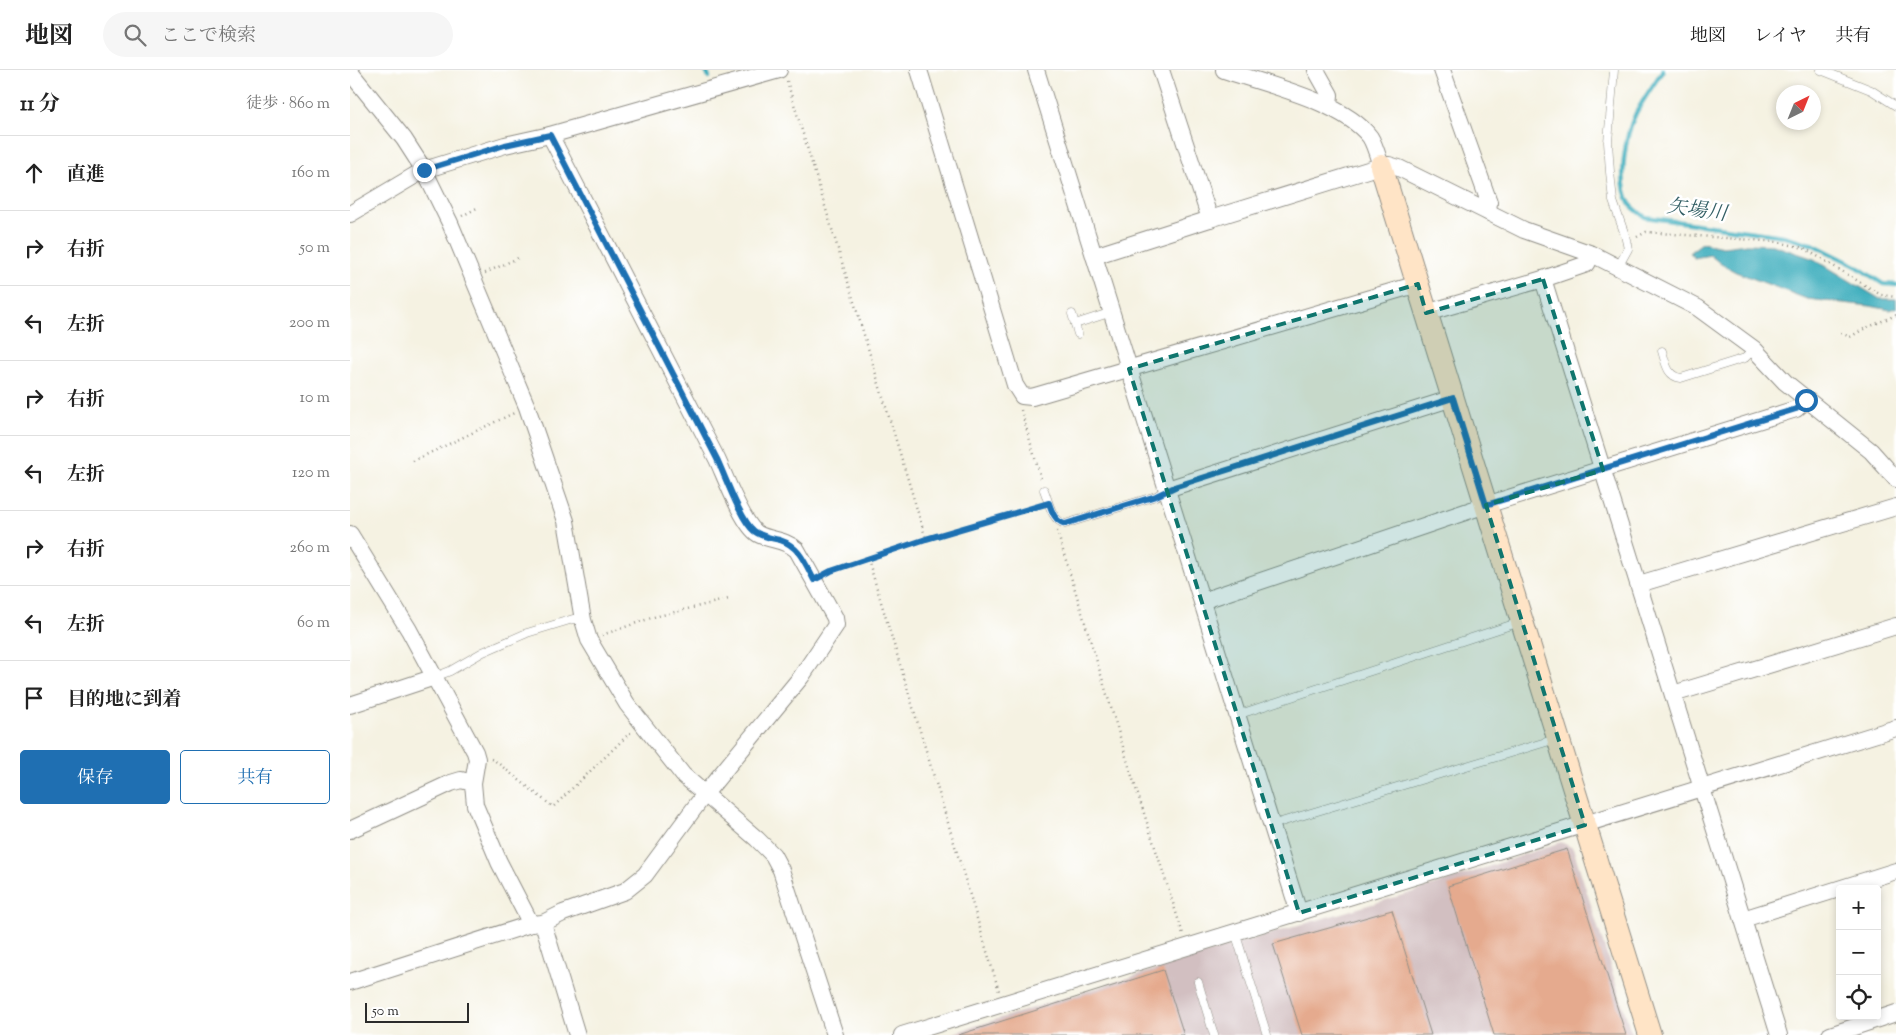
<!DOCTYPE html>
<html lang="ja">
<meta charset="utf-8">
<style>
:root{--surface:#fff;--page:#f6f6f6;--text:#222;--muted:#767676;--line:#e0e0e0;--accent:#1f6fb2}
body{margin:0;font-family:"Sorts Mill Goudy","Noto Serif JP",serif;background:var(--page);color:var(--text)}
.controls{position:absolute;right:15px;bottom:15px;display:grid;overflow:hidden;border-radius:5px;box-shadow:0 2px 8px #0003}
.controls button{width:45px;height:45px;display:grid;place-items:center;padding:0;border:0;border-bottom:1px solid var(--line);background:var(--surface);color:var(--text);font:25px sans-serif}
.compass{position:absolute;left:1426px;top:15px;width:45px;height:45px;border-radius:50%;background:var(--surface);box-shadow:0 2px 8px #0003;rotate:43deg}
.scale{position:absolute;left:15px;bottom:12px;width:104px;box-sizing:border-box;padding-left:5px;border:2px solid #2b2b2b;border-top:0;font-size:14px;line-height:18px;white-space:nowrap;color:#2b2b2b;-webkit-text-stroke:4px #fff;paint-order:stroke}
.stop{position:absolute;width:15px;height:15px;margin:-11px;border:4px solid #1f6fb2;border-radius:50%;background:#fff}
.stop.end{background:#1f6fb2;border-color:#fff;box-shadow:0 1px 5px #0008}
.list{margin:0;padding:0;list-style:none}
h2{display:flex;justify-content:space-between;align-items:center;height:65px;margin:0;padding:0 20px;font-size:21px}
h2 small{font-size:16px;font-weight:400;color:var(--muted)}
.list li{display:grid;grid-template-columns:32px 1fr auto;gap:15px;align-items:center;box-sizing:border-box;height:75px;padding:0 20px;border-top:1px solid var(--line)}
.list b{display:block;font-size:19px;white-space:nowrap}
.list em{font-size:16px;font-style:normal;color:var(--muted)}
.actions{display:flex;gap:10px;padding:15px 20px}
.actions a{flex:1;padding:11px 0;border:1px solid var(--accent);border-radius:5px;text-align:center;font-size:18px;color:var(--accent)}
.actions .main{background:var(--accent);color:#fff}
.icon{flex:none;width:28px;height:28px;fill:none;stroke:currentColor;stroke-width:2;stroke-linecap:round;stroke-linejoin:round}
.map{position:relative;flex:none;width:1546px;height:965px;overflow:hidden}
header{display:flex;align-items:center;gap:30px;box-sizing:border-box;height:70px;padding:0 25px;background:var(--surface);border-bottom:1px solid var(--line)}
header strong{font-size:24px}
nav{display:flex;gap:28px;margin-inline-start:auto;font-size:18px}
.search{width:350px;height:45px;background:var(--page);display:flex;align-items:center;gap:12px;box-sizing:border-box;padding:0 18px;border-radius:28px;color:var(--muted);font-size:19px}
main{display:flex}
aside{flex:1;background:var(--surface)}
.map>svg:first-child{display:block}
.industrial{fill:#d2bfc1}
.water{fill:#41afbe;stroke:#366d74}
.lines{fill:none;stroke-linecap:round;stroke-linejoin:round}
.stream{stroke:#41afbe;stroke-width:4.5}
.building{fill:#e5aa8e}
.lane-casing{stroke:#908e86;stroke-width:9}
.street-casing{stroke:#908e86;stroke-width:18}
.secondary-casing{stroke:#908e86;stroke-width:24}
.path{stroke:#908e86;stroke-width:2.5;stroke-dasharray:1 4;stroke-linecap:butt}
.lane{stroke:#fff;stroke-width:8}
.street{stroke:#fff;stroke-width:16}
.secondary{stroke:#ffe4c6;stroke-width:22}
.route{stroke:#1f6fb2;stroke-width:6}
.marked{fill:#0f766e;fill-opacity:0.2;stroke:#0f766e;stroke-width:4;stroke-dasharray:10 6;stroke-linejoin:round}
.labels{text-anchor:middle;stroke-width:5;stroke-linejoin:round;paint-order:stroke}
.water-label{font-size:20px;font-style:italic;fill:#346066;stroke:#fff}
</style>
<header>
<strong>地図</strong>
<div class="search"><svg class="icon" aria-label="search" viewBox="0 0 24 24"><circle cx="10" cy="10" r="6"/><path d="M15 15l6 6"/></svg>ここで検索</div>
<nav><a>地図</a><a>レイヤ</a><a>共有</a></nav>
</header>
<main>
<aside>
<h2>11 分<small>徒歩 · 860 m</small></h2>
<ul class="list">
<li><svg class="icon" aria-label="ahead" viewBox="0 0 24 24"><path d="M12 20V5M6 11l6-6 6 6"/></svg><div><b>直進</b></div><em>160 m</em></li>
<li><svg class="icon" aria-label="right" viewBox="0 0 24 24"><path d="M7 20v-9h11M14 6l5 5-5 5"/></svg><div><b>右折</b></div><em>50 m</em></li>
<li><svg class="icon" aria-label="left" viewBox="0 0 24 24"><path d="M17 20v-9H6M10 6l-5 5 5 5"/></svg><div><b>左折</b></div><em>200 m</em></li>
<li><svg class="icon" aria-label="right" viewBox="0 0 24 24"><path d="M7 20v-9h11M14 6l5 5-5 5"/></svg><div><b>右折</b></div><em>10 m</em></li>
<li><svg class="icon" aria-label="left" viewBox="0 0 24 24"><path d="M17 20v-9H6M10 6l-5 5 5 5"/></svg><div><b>左折</b></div><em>120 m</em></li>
<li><svg class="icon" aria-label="right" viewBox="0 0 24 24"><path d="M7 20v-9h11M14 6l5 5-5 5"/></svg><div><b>右折</b></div><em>260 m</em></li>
<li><svg class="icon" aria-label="left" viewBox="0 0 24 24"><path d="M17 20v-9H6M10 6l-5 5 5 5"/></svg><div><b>左折</b></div><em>60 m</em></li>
<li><svg class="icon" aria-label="arrive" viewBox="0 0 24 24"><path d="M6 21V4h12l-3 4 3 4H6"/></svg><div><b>目的地に到着</b></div></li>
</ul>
<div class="actions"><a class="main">保存</a><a>共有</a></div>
</aside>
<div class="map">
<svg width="1546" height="965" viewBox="0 0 1546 965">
<rect width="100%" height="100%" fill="#fff"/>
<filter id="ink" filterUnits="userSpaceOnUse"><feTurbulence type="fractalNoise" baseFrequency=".02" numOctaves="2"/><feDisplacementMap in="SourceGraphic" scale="10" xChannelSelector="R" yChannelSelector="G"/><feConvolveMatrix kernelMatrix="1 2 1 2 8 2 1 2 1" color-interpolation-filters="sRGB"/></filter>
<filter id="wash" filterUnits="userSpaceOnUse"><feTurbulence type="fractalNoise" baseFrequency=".0096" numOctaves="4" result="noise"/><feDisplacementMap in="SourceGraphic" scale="20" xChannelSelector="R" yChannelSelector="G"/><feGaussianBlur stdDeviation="1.12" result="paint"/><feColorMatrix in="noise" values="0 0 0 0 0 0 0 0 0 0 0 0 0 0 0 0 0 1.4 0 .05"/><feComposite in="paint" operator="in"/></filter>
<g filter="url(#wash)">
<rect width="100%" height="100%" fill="#f5f2e2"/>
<path class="industrial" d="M1211,772L1223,778L1282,965H597L889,873L1070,820Z"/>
<path class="water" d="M1352,173L1373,177L1397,174L1423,175L1464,189L1530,229H1546V238L1540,240L1520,236L1457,229L1386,202L1371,194L1360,185L1344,188L1340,182Z"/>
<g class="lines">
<g class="stream">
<path d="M355,0L359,7"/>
<path d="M1313,0C1304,14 1294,28 1286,43C1275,65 1267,113 1280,134C1284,139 1290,143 1295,147L1433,166L1464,175L1506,196L1533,214L1546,215"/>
</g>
</g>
<g id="blocks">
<g class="building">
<path d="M1217,779L1276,965H1144L1098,816Z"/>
<path d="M1042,840L1081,965H952L923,874Z"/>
<path d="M813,900L834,965H608Z"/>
</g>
</g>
</g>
<g filter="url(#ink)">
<use href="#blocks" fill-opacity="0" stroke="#908e86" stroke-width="1"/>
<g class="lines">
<g class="lane-casing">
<g id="lane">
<path d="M1264,0L1258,72L1260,102L1263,131L1275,165L1278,179L1268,197"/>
<path d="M1471,0L1521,20L1546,36"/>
<path d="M722,244L728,264"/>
<path d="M725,254L762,242"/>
<path d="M1312,281C1316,294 1317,306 1331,308L1395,288L1404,279"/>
<path d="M694,420C699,432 701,450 715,454L806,426L817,419"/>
<path d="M85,607L100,601L133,582L177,563L223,549L233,550"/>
<path d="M887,645L1170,552"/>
<path d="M921,755L1206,669"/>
<path d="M885,862L917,965"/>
<path d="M848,912L864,965"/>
</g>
</g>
<g class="street-casing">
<g id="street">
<path d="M569,0L665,315L672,326L682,327L1068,214"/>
<path d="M686,0L949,843"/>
<path d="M874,0C915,14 994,32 1020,67C1025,75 1028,87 1031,96"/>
<path d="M966,0L980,25L979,35"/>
<path d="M1092,0L1139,132L1138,142"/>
<path d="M0,2L54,69L74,100L100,153L177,337L216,451L233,550L239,570L277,634L333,705L407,769L423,785L431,800L485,965"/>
<path d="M0,144L74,100L155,75L200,65L429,0"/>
<path d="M860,149L1031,96L1039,95L1049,98L1174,160L1242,184L1348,238L1404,279L1435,312L1521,381L1546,409"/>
<path d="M744,186L860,149L811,0"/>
<path d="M1193,209L1429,965"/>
<path d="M1076,243L1193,209L1237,194L1242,184"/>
<path d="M817,419L1103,328"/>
<path d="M0,464L59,560L125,682L127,689L123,713L125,735L149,792L181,854"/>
<path d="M1289,514L1546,437"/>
<path d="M852,531L1136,435L1446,339L1456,330"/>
<path d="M1323,624L1546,556"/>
<path d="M0,635L85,607"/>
<path d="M0,760L101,713L111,710L123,713"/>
<path d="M1393,849L1546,801"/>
<path d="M193,853L227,965"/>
<path d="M0,912L181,854L193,853L213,843L275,821L295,805L354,725L451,607L486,555L485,548L447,480C435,469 421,471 408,464C393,455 375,406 367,389L200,65"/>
<path d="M552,965L1546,658"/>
<path d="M1480,965L1546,943"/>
</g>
</g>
<g class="secondary-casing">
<path id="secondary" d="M1031,96L1300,965"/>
</g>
<g class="path">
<path d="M437,11L576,469"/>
<path d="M112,146L127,138"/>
<path d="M1287,167L1296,162L1428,172L1454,178L1531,225L1546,227"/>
<path d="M135,203L170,187"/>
<path d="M1491,263L1500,267L1514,259L1546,245"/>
<path d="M671,340L692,412"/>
<path d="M63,391L164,343"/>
<path d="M707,461L781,703L833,864"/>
<path d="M518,489L649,921"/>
<path d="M476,503L576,469L690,436"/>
<path d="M252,565L304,547L379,529"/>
<path d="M141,689L144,690L203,737L281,662"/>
</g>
<use href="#lane" class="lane"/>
<use href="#street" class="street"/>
<use href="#secondary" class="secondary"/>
</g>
</g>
<g class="lines" filter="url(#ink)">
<path class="route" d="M74,100L155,75L200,65L367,389C375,406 391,451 404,461C412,467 421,468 430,470C449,476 455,493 464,510L481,501L576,469L699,433C702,442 705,451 715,454L806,426L827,416L1103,328L1136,435L1446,339L1456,330"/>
</g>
<path class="marked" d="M1193,209L1253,400L1136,435L1235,755L949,843L779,299L1068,214L1076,243Z"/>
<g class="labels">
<g class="water-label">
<text transform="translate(1347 139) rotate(8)" y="7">矢場川</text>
</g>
</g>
</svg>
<div class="controls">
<button>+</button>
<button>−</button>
<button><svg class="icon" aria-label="locate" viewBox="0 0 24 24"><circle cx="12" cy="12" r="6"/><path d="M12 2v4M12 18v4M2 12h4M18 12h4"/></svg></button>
</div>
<svg class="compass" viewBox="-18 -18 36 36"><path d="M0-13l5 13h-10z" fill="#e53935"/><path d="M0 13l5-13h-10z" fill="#767676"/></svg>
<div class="scale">50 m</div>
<div class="stop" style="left:1456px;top:330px"></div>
<div class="stop end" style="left:74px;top:100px"></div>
</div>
</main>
